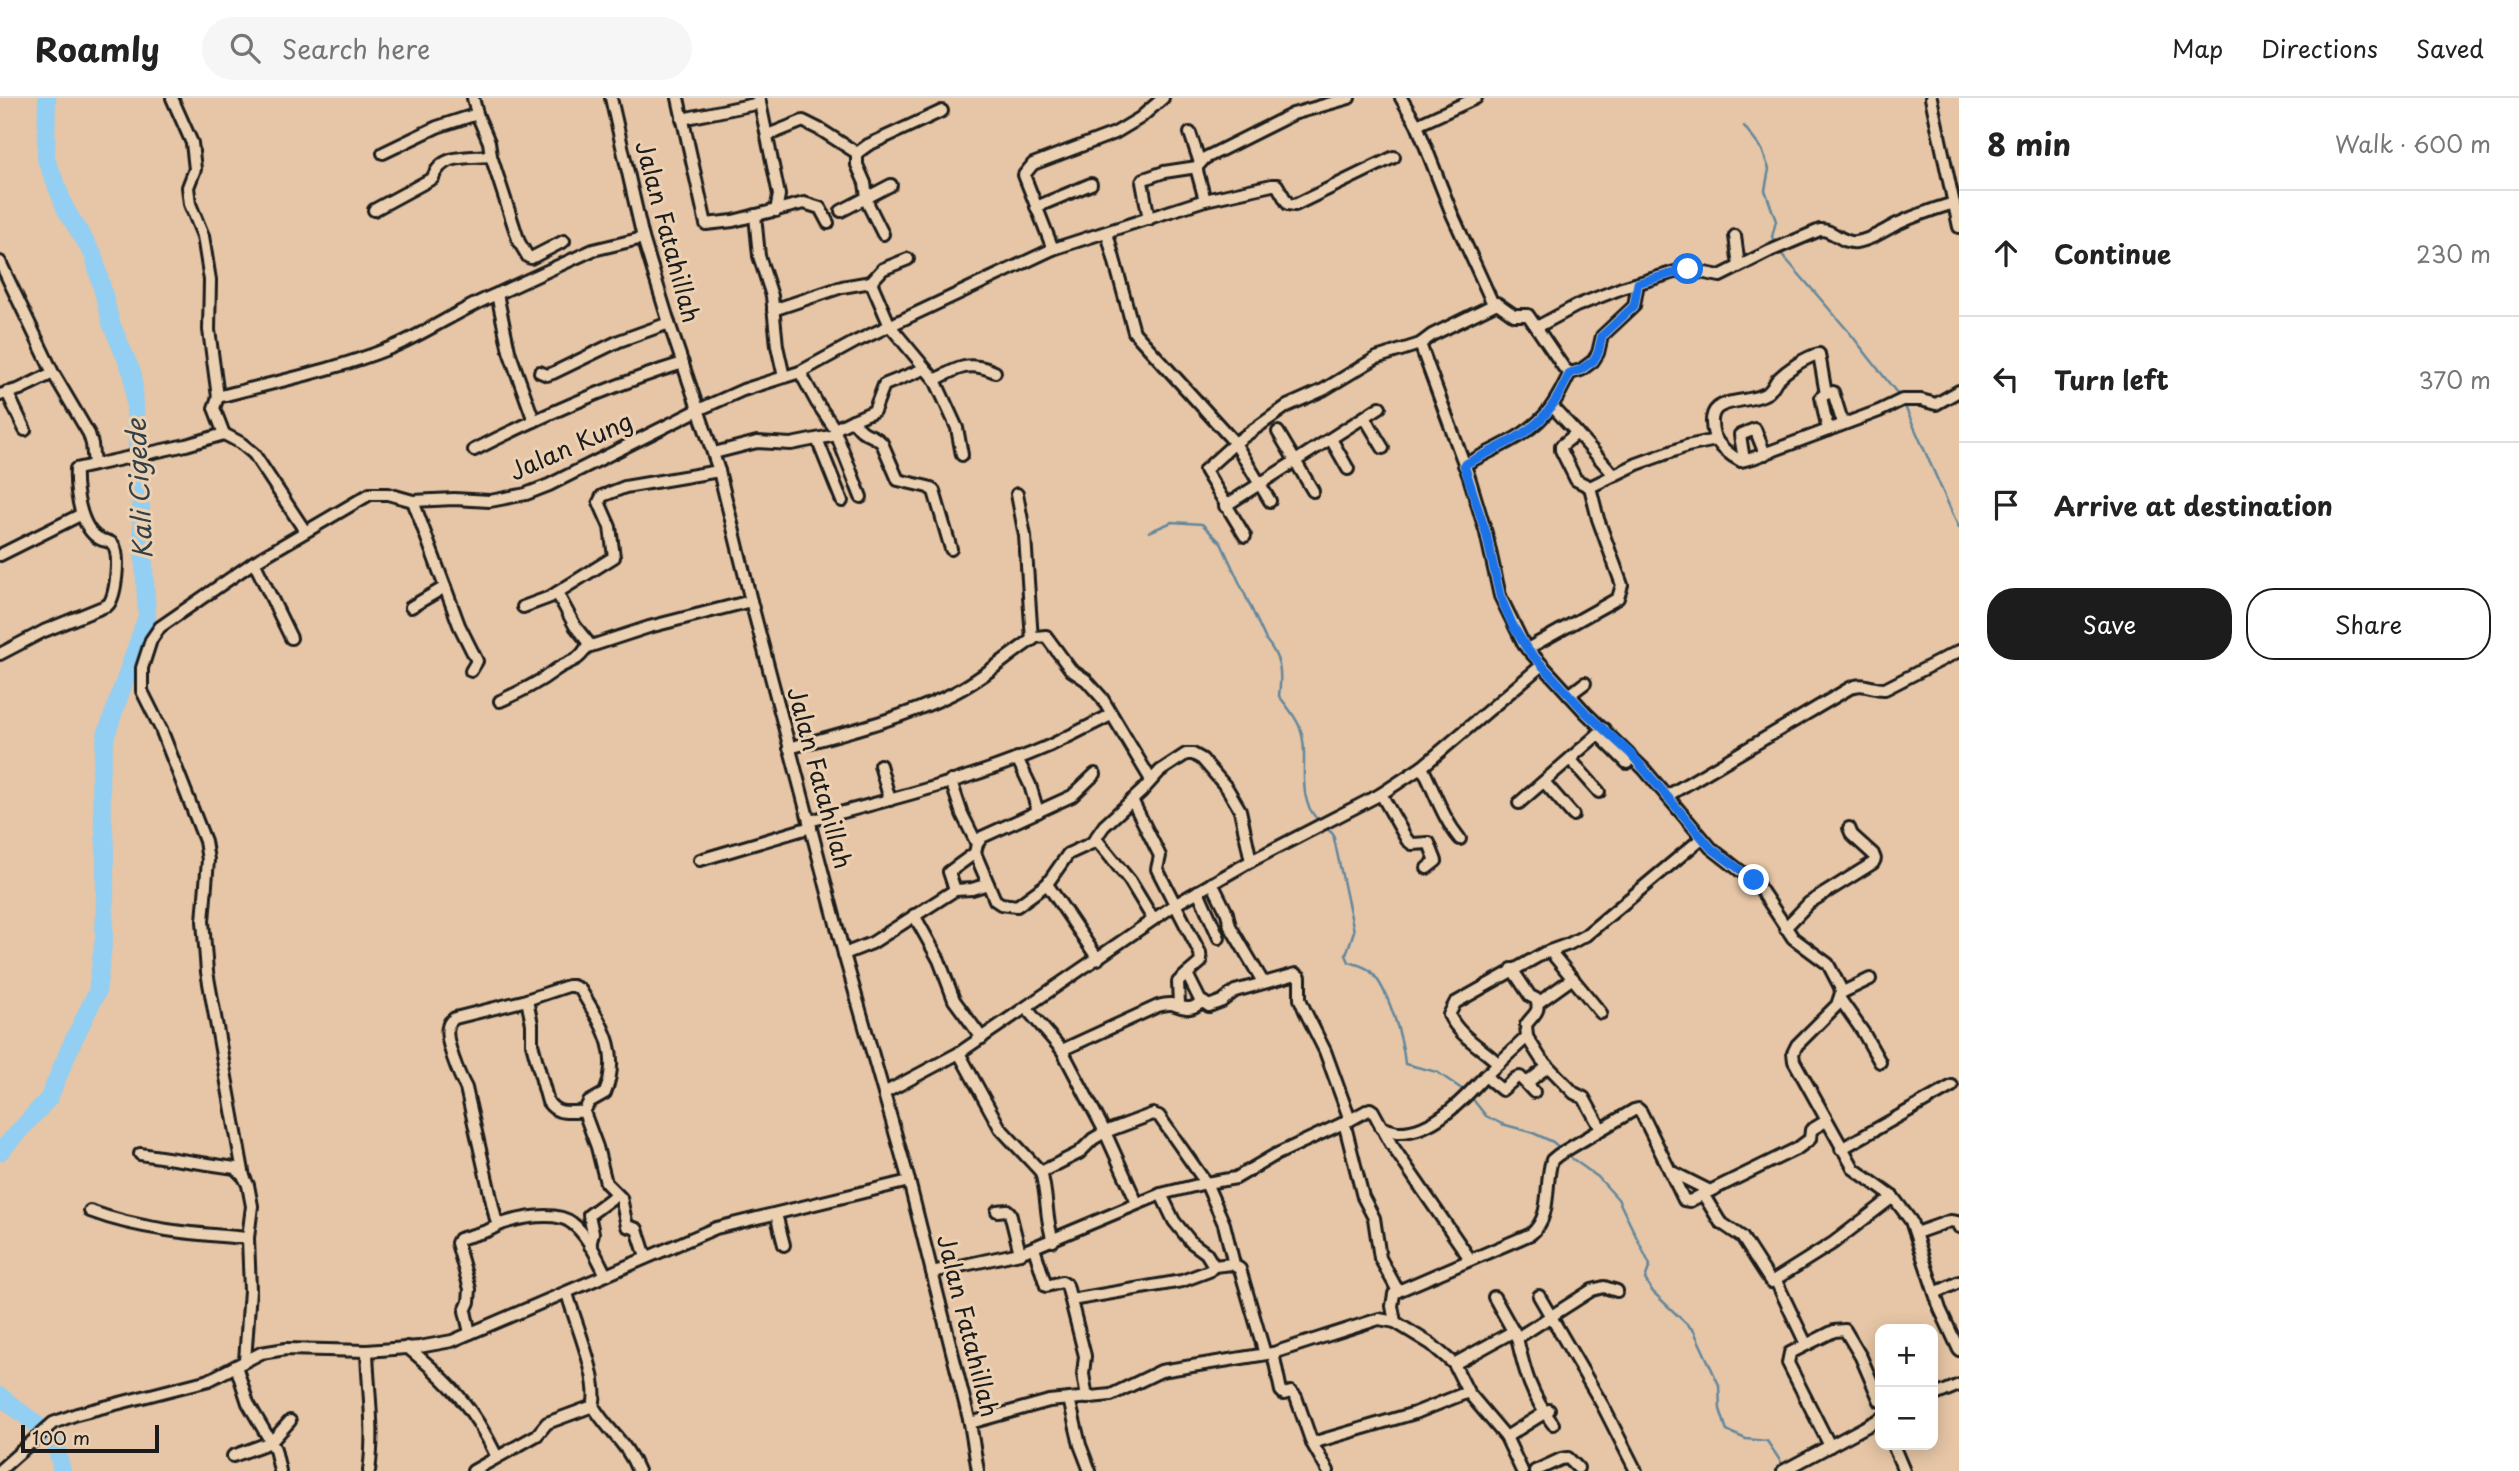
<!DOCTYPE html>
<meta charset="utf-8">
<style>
:root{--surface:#fff;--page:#f6f6f6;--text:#222;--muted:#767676;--line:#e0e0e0;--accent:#1c1c1c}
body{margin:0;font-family:"Playpen Sans",sans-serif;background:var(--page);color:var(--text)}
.controls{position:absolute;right:21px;bottom:21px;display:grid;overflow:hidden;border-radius:14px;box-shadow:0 4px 18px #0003}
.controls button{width:63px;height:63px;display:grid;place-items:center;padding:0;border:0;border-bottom:2px solid var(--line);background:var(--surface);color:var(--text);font:35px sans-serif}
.scale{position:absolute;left:21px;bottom:18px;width:138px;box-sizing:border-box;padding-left:7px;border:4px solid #1c1c1c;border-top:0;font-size:19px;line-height:24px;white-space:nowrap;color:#1c1c1c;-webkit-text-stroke:5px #ebd1b2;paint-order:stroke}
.stop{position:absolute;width:21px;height:21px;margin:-16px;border:5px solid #1a73e8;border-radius:50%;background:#fff}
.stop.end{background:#1a73e8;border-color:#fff;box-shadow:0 2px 7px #0008}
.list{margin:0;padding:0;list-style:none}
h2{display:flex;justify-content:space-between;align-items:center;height:91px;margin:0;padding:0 28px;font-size:30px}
h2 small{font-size:23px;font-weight:400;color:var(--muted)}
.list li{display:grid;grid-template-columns:46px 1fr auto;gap:21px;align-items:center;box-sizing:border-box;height:126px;padding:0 28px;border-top:2px solid var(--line)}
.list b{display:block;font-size:26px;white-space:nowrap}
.list em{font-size:23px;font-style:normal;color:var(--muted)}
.actions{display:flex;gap:14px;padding:21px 28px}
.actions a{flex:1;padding:16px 0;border:2px solid var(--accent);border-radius:28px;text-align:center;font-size:24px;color:var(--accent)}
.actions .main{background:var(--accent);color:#fff}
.icon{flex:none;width:38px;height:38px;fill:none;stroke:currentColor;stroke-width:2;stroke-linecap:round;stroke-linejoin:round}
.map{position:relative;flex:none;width:1959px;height:1373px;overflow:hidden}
header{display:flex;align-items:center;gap:42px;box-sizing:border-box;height:98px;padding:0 35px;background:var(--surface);border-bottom:2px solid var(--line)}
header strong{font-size:33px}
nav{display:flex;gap:38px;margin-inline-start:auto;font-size:24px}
.search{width:490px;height:63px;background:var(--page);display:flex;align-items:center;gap:18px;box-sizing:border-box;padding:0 24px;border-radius:38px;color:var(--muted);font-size:26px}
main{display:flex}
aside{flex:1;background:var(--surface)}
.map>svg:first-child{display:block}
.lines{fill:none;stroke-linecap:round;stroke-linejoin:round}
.stream{stroke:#63879d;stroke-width:2.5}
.river{stroke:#93cef3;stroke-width:18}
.minor-casing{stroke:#1c1c1c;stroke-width:16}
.minor{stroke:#ebd1b2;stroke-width:10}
.route{stroke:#1a73e8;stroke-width:9}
.labels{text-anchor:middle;stroke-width:6;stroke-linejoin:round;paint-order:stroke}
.street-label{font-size:24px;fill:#1c1c1c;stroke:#ebd1b2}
.water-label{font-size:26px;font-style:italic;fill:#344047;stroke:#ebd1b2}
</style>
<header>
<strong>Roamly</strong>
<div class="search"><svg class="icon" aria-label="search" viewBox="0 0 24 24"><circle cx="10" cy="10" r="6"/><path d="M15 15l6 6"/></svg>Search here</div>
<nav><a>Map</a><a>Directions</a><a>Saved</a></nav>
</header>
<main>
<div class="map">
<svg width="1959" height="1373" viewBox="0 0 1959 1373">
<rect width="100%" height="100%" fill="#e6c6a6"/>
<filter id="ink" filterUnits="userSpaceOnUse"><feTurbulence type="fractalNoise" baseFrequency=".0143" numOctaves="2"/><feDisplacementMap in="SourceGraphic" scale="14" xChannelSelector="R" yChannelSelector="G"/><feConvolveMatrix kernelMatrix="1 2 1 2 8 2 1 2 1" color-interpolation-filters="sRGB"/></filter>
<g filter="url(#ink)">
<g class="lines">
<g class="stream">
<path d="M1744,28L1762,52L1769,71L1765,92L1776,123L1772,139L1776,147"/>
<path d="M1779,153L1849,234L1900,299"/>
<path d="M1903,304L1959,430"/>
<path d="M1149,434L1172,424L1202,426L1221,445L1266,542C1281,560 1282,574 1279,598C1286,607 1296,619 1300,630C1311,660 1293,699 1319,723"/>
<path d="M1324,728L1333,736L1354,833L1346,857L1349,864C1355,866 1365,868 1370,873C1388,889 1403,942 1405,966L1437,974L1466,994"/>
<path d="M1471,999L1486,1018L1502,1026L1531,1034L1553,1044L1562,1052"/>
<path d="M1567,1057L1598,1079L1618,1101L1650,1167L1645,1181L1653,1194L1694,1233L1719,1287L1720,1311L1727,1333L1746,1341L1767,1343L1785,1370"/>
</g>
<g class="river">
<path d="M0,1054L49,1000L72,945L97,894L104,840L105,793V747L100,680L106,637L147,518L133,277L111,225L94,158L66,112L46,61L47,0"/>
<path d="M0,1298L36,1326L56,1348L62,1373"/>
</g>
<g class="minor-casing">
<g id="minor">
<path d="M172,0L192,45L195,71L188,89L190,106L203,138L210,182L209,232L218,299"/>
<path d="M611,0L643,140L669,225L719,373L751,503L844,856L909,1083L970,1325L978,1373"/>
<path d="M678,0L706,126L733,123L804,105L820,110L828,125"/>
<path d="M759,0L779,97L776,113"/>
<path d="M1401,0L1417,27L1452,116L1493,206"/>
<path d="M1931,0L1959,129"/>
<path d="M477,16L489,44L491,58L519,144L528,159L531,160L564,143"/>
<path d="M682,21L760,5"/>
<path d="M1417,27L1476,0"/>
<path d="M1190,35L1200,65"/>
<path d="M768,37L803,23L821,32L857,55L868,47L942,13"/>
<path d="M383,55L437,29L477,16L473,0"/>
<path d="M857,55V67L865,85L868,106L883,136"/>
<path d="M1205,102L1197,73V69L1205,60L1293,16L1349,0"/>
<path d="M1036,109L1091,86"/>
<path d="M374,112L433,80C441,55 469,60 491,58"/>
<path d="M841,113L891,87"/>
<path d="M755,117L759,158L772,198L777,248L784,279"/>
<path d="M1149,121L1142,84L1144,81L1164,74L1197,69"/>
<path d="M1107,135L1134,234L1235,345L1270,403"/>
<path d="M1735,138L1739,168"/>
<path d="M1053,151L1024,77L1033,66L1115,35L1140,20L1163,0"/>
<path d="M0,164L53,275L89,336L92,346L94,367"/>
<path d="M871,184L883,171L908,161"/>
<path d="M497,196L593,152L643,140"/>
<path d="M773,212L842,189L871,184L890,228L935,282L957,330L962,357"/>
<path d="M1537,229L1576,208L1622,190L1685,171L1720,178L1770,153L1820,132C1833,131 1842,146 1856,144C1871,142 1883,133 1897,126C1916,117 1934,111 1954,105"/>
<path d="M1420,246L1469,379L1486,435L1500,498L1524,547L1586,615L1644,671L1711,750L1757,786L1793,840L1828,866L1840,889L1841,895L1837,907L1797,947L1793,955L1794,963L1854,1071L1893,1099L1911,1123L1940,1211L1959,1252"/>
<path d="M540,274L547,277L553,275L619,243L669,225"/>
<path d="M800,274L817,305L835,331L853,322C865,341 870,333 882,345L898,382L928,389L934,393L951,451"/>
<path d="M935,282C958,269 970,263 995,274"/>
<path d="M7,294L25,332"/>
<path d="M1826,296L1821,299L1828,332"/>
<path d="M0,297L20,291L53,275"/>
<path d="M1552,308L1577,335L1561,348V352L1576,382L1590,389"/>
<path d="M1365,320L1383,350"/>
<path d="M853,322L874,313L884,287L924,271"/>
<path d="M1843,326L1833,294L1826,296L1819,256C1805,259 1787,272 1777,282C1774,286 1772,292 1767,295C1744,309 1702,294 1714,337C1718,348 1731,358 1741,363L1753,360L1879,313L1902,302H1921L1936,306L1959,293"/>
<path d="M835,333L861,399"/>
<path d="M1278,334L1313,393"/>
<path d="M1577,335L1614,377"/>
<path d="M224,336L214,310L218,299C275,284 335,272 390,250C427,235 460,211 497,196L509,253L534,323"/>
<path d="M817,341L842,403"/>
<path d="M1331,341L1348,371"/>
<path d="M474,352C541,318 611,287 683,265"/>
<path d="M714,355L757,344L791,346L836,337"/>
<path d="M1744,362L1740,337L1755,331L1765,356"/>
<path d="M1464,367C1494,350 1531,338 1551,309C1559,298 1564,286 1570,275"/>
<path d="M1017,396L1025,438L1032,542"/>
<path d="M1225,408L1380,309"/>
<path d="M1245,438L1205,372L1235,345L1287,308L1323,292L1376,260L1420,246L1432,237L1497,205L1514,217H1528L1564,270L1570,275L1581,272L1593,263L1598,255L1602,238L1634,208L1638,185"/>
<path d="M0,457L80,417"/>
<path d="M254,464L291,540"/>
<path d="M445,489L459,527L477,563L471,573"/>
<path d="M557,495L575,528L591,548L649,529L751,503"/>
<path d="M411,509L445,489L413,403"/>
<path d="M523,509L550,499L614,459L610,429L599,404L602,398L625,389L719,373"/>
<path d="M1527,551L1613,503L1618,500L1622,487L1598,421L1590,389L1637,366L1687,348L1716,342"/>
<path d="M0,556L44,533L108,507C116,498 120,459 114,448C111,442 105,444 100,441C80,431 75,391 76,371L186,347L224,336L241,345L254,356L305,433"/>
<path d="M1569,597L1585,585"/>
<path d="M500,603C519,594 537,586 554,573C568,562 579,566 588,546"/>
<path d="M1598,636L1627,665"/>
<path d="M789,650C844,635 901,621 952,596C983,581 1008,557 1036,539L1046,538L1071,572L1086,582L1102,600L1151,682"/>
<path d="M1017,660L1030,687L1038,714"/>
<path d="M1570,661L1599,694"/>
<path d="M880,667L890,702"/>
<path d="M1422,669C1435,694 1442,719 1460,741"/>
<path d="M951,683L962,716L977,746"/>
<path d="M1545,685L1573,717"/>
<path d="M1381,696L1407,742L1412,746L1429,745L1436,763L1427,770"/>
<path d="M1667,698L1850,590C1863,583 1872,592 1885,591L1959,553"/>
<path d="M1132,702L1160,758L1157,771L1200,855L1201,864L1187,876L1201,904"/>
<path d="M1519,705L1604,631"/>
<path d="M809,723C890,702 973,681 1049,648C1070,638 1091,627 1111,617"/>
<path d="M1096,741L1130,783L1153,821"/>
<path d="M975,755L995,802L1001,806L1017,808L1047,786L1098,861"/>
<path d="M700,762L811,729"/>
<path d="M1212,785L1227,815L1230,828L1263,884"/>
<path d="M1047,786L1068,756L1092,745L1104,728L1142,693L1160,673L1186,656H1193L1202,661L1227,690L1240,712L1251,763"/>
<path d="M955,792L972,791L988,786"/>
<path d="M1198,793L1219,840"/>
<path d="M914,817L939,862L954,902L982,940"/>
<path d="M1785,830L1809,805L1873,765L1875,761L1873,756L1852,737L1849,730"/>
<path d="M1550,853L1601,915"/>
<path d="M844,856L872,845L955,792L949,774L975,755L977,746L982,739L1072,698L1095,676"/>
<path d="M1512,871L1530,898L1536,901C1541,915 1533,916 1526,927L1527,939L1541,961L1574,995L1584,1000L1601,1031"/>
<path d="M1841,895L1870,881"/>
<path d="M1840,901L1863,934L1880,964"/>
<path d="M527,902L532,926V946L548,1004C558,1018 569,1013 584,1014"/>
<path d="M1538,905L1573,880"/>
<path d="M1179,906L1178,884L1187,876"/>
<path d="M1026,910L1062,952"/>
<path d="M959,955L1000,1030L1041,1074"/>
<path d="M1498,965C1481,949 1460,939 1449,917L1455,905L1544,855L1569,846L1586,837L1702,740"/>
<path d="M1485,978L1527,939"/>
<path d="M1527,985L1547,969"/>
<path d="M884,995L959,955L1176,806L1251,763L1381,696L1422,669L1542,567"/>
<path d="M1350,1022L1370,1011L1373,1013L1391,1046L1470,1161"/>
<path d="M1344,1024L1363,1099L1374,1120L1380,1160L1398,1193L1394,1196L1392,1208L1395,1224"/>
<path d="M1381,1029C1386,1031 1392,1033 1397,1034C1432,1036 1464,1001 1485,978L1502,992L1516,980L1520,979L1534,994"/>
<path d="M1841,1051L1952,988"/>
<path d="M140,1056L235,1070L244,1079L248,1087L252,1108L248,1140L250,1192L245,1263"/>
<path d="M1670,1073L1684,1102L1690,1103L1709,1093"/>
<path d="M244,1079L207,874L203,823L208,762L205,743L161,631L142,593V570L151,542L160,529L254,464L370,396H388L413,403L454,401L490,403L526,396L549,387L698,312L743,292L800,274L855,244L1053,151L1205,102L1272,87H1277L1288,106L1295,107L1394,59"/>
<path d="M1161,1096L1174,1123L1191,1144L1206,1155L1214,1168L1232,1166L1240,1171L1265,1256"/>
<path d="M1703,1096L1720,1124L1742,1139L1771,1184L1833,1145L1893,1099"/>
<path d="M1137,1105L1105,1034L1153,1016L1159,1018L1206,1085L1224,1126L1234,1166"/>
<path d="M90,1113C140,1132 195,1136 248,1140"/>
<path d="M997,1113L1007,1112L1010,1115L1020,1155"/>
<path d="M776,1116L784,1147"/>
<path d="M1916,1135L1950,1123L1957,1124L1959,1129"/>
<path d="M590,1148L593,1135L589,1117L616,1097"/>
<path d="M1034,1150L1046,1188L1062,1184L1067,1187L1085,1258L1083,1276L1087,1300"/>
<path d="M932,1174L1020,1155L1161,1096L1206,1085L1236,1080L1275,1057L1350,1022L1325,953L1305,913L1300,901V879L1296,876L1235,893L1222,903L1209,908L1203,904C1198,906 1193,911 1187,910C1173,909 1177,903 1158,908L1062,952L1105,1034L1093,1041L1079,1055L1041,1074C1048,1098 1045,1119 1053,1143"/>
<path d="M606,1177C597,1160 588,1137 572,1125C556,1112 519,1120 501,1126L496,1122L466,990C460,979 444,942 448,929C449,924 451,923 455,920L523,903L568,888H573L580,891C601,926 622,952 605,995L589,1004L584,1014L597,1049L606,1085L621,1100L627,1128L637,1131L646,1159"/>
<path d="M1776,1183L1806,1246"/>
<path d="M1398,1193L1531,1136C1553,1118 1544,1085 1552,1062L1558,1057L1634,1012L1638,1011L1641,1014L1670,1073L1710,1093L1798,1050L1810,1041L1811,1032L1826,1023"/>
<path d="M567,1195C574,1222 601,1283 593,1308"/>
<path d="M1935,1195L1959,1184"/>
<path d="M1539,1198L1603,1308L1636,1373"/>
<path d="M1494,1199L1517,1240L1592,1192L1604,1189L1617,1193"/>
<path d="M1071,1202L1182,1183L1209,1173L1214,1168"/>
<path d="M470,1235L465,1213L469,1204L470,1191L457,1145L459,1141L487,1133L501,1126"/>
<path d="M1517,1240C1525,1275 1531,1297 1553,1326"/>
<path d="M407,1249C450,1284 473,1309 497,1359"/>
<path d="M367,1253C368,1293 375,1332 369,1373"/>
<path d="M1273,1255L1281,1293L1284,1296L1291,1294L1296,1299L1312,1345L1328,1373"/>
<path d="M1454,1266L1514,1233"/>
<path d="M236,1268L248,1305L275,1351L280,1373"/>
<path d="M1933,1298L1959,1287"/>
<path d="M1069,1301L1080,1347L1090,1373"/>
<path d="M970,1325L1049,1303L1111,1297L1161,1273L1273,1255L1379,1221L1395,1224L1431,1246L1454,1266L1468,1294L1506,1339L1522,1373"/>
<path d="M1506,1339L1549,1312"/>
<path d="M1312,1345L1415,1315L1468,1294"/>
<path d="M1893,1347L1904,1373"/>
<path d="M1830,1348L1788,1265L1790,1255L1834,1233L1845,1232L1861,1259L1880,1303"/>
<path d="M233,1358L271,1344L290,1323"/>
<path d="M0,1372L53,1325L77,1316L209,1282L261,1255L286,1251L367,1253L419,1249L452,1243L716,1130L909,1083"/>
<path d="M473,1373L537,1337L547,1325L593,1308C608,1333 627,1345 638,1373"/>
<path d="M1535,1373L1561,1361L1568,1360L1578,1370"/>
<path d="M1783,1373L1880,1321"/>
</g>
</g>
<use href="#minor" class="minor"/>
</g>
</g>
<g class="lines" filter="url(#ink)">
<path class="route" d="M1688,171L1638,185L1634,208L1602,238L1598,255L1593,263L1580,272L1570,275C1564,286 1559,299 1551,309C1531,339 1494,350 1464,367L1486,435L1500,498L1513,528L1527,551L1586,615L1631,656L1711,750L1754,782"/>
</g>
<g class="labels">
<g class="street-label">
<text transform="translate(667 134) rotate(75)" y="8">Jalan Fatahillah</text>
<text transform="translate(571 349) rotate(-24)" y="8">Jalan Kung</text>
<text transform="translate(819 680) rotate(75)" y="8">Jalan Fatahillah</text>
<text transform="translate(967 1228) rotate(76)" y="8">Jalan Fatahillah</text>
</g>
<g class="water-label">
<text transform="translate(140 391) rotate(-93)" y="9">Kali Cigede</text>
</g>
</g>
</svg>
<div class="controls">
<button>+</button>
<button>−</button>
</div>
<div class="scale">100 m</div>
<div class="stop" style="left:1688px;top:171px"></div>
<div class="stop end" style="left:1754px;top:782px"></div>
</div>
<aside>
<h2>8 min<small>Walk · 600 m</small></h2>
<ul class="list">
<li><svg class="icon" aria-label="ahead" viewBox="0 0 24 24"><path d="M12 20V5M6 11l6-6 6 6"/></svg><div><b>Continue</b></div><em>230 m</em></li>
<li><svg class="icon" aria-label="left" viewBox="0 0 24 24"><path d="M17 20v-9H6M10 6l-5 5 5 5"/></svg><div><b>Turn left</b></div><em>370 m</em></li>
<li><svg class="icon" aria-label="arrive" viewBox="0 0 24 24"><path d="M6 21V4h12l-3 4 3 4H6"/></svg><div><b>Arrive at destination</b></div></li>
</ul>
<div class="actions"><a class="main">Save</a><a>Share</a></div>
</aside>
</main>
